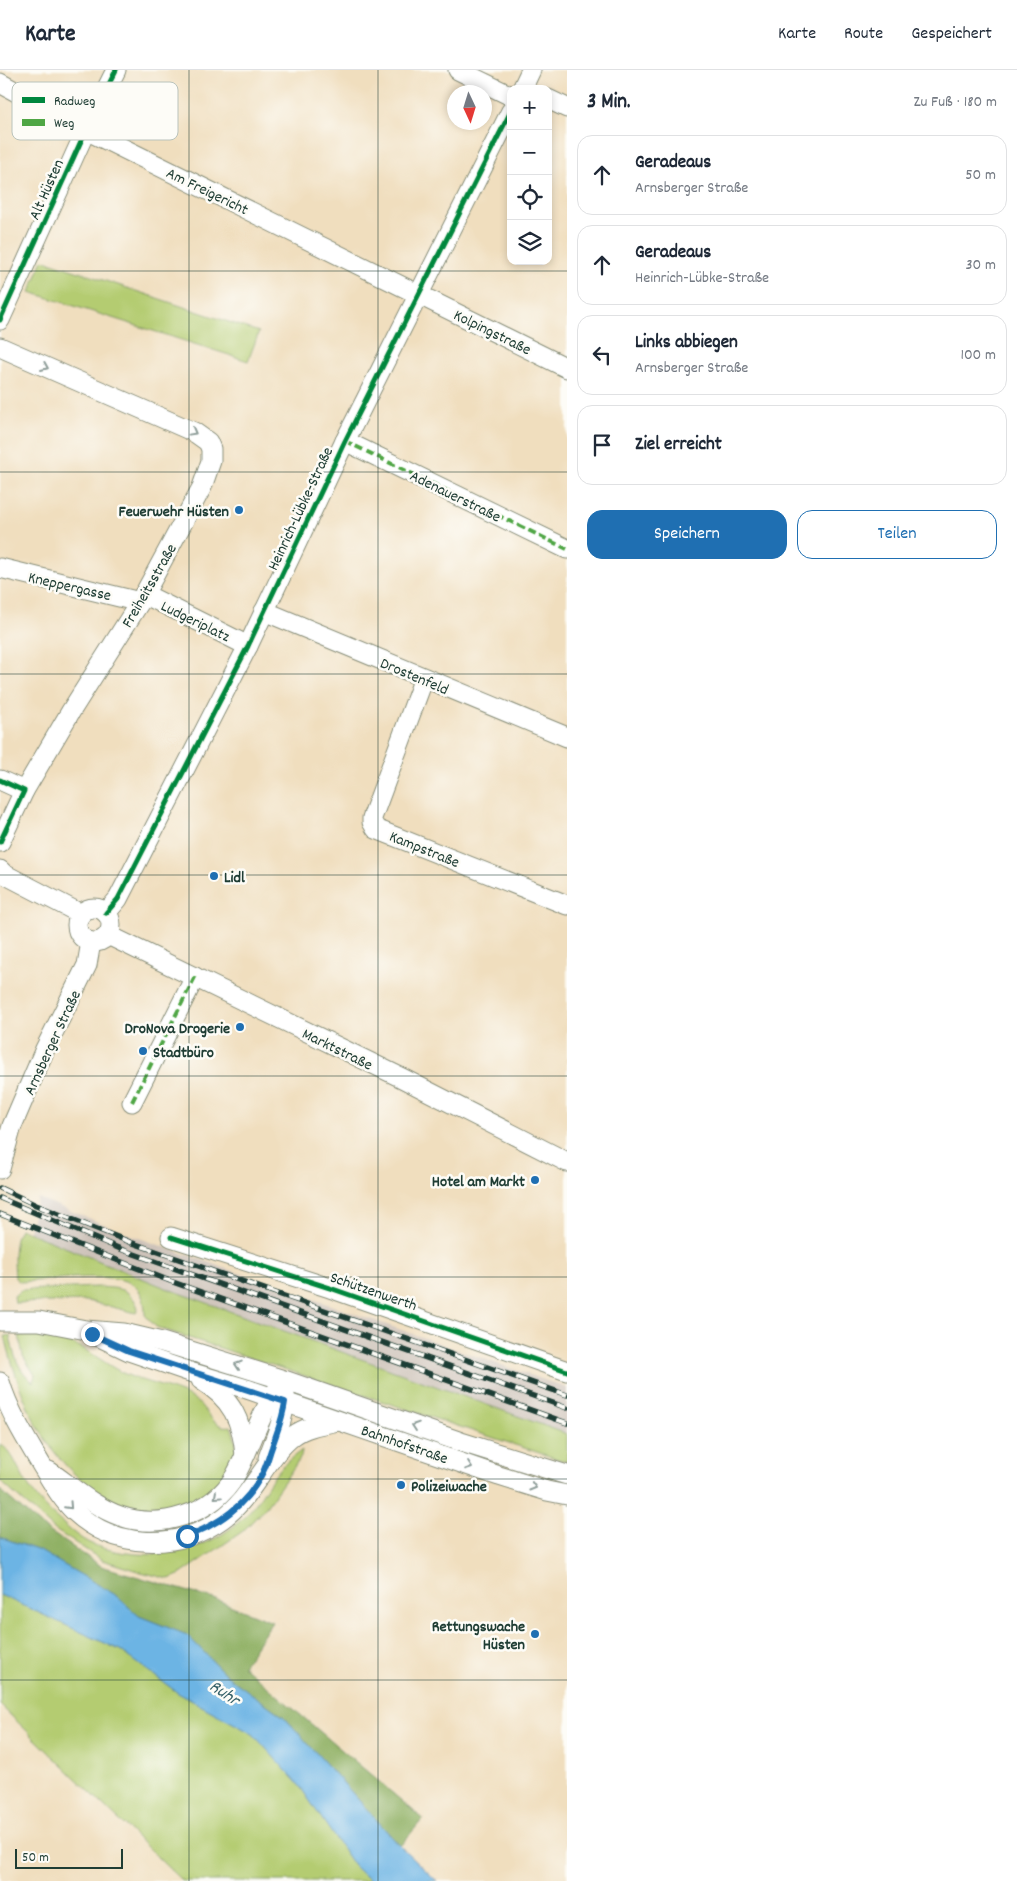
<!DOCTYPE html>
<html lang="de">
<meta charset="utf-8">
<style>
:root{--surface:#fff;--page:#f2f2f3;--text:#1f2937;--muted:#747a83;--line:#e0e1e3;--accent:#1f6fb2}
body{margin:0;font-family:Dekko,sans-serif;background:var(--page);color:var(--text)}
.controls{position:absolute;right:15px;top:15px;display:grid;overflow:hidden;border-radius:10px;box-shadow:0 2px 8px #0003}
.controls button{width:45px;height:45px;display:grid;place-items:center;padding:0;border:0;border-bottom:1px solid var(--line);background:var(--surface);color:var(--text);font:25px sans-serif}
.compass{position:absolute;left:447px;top:15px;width:45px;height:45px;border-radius:50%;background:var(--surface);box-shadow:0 2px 8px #0003;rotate:176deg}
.scale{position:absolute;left:15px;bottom:12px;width:108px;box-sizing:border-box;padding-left:5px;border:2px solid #1f3d34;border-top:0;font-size:14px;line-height:18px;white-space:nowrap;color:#1f3d34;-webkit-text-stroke:4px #fdfcf7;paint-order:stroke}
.stop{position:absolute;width:15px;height:15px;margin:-11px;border:4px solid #1f6fb2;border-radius:50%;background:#fff}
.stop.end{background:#1f6fb2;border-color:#fff;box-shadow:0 1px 5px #0008}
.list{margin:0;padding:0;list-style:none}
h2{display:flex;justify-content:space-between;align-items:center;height:65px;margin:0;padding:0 20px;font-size:21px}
h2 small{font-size:16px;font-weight:400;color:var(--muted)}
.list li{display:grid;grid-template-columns:32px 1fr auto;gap:15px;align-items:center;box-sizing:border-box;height:80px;margin:0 10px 10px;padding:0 10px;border:1px solid var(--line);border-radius:15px}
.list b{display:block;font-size:19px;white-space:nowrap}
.list p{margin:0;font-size:16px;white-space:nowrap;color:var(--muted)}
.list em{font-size:16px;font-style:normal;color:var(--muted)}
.actions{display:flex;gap:10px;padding:15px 20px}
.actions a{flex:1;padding:11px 0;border:1px solid var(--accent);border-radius:15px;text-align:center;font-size:18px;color:var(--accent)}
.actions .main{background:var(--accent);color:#fff}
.icon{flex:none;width:28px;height:28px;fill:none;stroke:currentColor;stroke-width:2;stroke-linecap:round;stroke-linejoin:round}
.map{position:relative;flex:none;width:567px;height:1811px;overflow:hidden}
header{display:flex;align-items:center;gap:30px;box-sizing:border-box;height:70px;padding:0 25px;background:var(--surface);border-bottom:1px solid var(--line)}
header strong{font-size:24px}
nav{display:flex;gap:28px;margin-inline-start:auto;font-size:18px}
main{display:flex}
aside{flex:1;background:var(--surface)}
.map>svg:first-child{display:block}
.industrial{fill:#cdc2b9}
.green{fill:#b4cc71;stroke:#6a8452}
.forest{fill:#8fb063;stroke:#57764c}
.water{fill:#6cb4e4;stroke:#46788c}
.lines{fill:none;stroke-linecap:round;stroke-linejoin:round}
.minor-casing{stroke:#888e79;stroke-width:21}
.minor{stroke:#fff;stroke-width:19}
.rail-casing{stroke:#1f3d34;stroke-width:5.5}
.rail{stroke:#fdfcf7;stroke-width:4;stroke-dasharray:11;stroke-linecap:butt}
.quiet{stroke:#4fa644;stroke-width:4;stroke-dasharray:8 4;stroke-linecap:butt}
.cycleway-casing{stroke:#fdfcf7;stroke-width:8}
.cycleway{stroke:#00873e;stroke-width:5}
.oneway{stroke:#8f9e9a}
.route{stroke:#1f6fb2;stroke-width:6}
.grid{fill:none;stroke:#1f3d34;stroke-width:1;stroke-opacity:0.55}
.poi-dot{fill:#1f6fb2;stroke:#fdfcf7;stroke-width:2}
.labels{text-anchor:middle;stroke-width:5;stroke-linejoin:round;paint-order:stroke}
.street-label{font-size:16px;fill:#1f3d34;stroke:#fdfcf7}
.poi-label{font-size:16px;font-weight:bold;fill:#1f3d34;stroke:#fdfcf7;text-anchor:end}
.water-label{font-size:18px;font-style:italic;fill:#366169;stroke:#fdfcf7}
.key{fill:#fdfcf7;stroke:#bac3bc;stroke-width:1}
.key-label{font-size:14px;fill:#1f3d34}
</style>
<header>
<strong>Karte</strong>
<nav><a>Karte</a><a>Route</a><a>Gespeichert</a></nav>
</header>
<main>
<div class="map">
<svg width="567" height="1811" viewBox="0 0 567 1811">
<rect width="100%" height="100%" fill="#fdfcf7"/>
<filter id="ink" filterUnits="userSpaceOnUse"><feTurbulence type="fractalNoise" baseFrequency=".02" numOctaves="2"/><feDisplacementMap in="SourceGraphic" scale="10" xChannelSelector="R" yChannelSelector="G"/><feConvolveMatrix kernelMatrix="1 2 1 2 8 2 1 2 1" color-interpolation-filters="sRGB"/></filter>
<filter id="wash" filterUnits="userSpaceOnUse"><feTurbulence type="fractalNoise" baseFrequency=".0096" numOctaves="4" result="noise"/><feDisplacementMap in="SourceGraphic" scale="20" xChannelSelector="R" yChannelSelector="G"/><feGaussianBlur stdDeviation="1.12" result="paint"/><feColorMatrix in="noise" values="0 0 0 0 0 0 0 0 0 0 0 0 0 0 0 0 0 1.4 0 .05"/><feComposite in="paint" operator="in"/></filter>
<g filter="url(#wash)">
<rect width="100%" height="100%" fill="#f0debe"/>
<path class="industrial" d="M38,1128L133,1166L567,1318V1364L166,1218L28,1163Z"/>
<g class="green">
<path d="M43,190L259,262L248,291L30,222Z"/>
<path d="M20,1159L166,1218L567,1364V1392L156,1257L145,1245C145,1233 143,1221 132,1214C110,1201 47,1211 20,1212L15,1208C14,1192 12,1173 20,1159Z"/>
<path d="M97,1217C116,1218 131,1217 138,1238L136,1243L88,1231L15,1233L14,1226L21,1220Z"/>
<path d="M10,1265C13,1284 18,1300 33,1312L35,1305L23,1286L19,1265C41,1266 63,1268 82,1278C97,1286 110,1297 125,1304C146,1313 170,1317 190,1327C208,1336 211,1360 231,1356C233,1362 235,1368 236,1374C238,1405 203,1434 176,1440C159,1444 139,1444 123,1438C112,1435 103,1427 94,1420C40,1381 20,1328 5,1266Z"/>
<path d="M0,1374C14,1382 18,1401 27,1414C34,1424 42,1435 51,1443C64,1454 78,1469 94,1475C145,1494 210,1485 248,1443C262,1428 271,1406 287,1392C291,1388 297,1384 302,1380L301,1387L266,1437L243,1461L181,1504L169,1509L141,1502L102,1490L55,1460L0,1411Z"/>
<path d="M0,1525L120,1580L178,1623L253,1664L299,1715L354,1796L370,1811H182L0,1635Z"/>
</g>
<path class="forest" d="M0,1420L40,1455L101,1496L217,1530L272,1552L243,1596L423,1749L400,1776L284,1647L227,1606L187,1565L139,1546L114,1524L40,1481L0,1467Z"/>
<path class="water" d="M0,1467L40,1481L114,1524L139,1546L187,1565L227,1606L284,1647L400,1776L437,1811H370L354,1796L299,1715L253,1664L178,1623L120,1580L0,1525Z"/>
</g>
<g filter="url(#ink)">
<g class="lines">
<g class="minor-casing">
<g id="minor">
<path d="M458,0L511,26"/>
<path d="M0,13L86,60L567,298"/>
<path d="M522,19L531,0"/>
<path d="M548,29L567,38"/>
<path d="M0,250L86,60L116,0"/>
<path d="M0,277L194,362L208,372L211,379V391L202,417L140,532L71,641L24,721L0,772"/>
<path d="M345,371L567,479"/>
<path d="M0,498L140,532"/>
<path d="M144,524L248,576"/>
<path d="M264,541L567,667"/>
<path d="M424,608L372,748V752L376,759L567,835"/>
<path d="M0,710L24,721"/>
<path d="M0,800L4,804L81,844"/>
<circle cx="94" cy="855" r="17"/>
<path d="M106,843L118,829L248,576L345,371L511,41"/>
<path d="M108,865L402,1008L567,1092"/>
<path d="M132,1032L195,907"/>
<path d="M0,1099L12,1056L45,979L87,895L91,872"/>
<path d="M171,1167L330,1218L567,1301"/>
<path d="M0,1251H39L86,1260L124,1263L162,1272L284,1310L461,1372L567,1405"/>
<path d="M89,1262L129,1281L190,1302L247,1319L499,1406L547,1421L567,1425"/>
<path d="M201,1310C232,1329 242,1350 245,1385"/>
<path d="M0,1312C9,1342 26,1369 42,1396C52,1412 61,1429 75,1442C115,1479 178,1481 222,1449C252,1428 265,1388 293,1366C306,1356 324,1354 339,1351"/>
<path d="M268,1388C276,1366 286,1345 285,1321"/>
<path d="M49,1401C71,1416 94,1437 120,1446C160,1460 213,1444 235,1406C251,1377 259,1345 279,1317"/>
</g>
</g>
<use href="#minor" class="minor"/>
<g class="rail-casing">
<g id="rail">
<path d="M0,1118L36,1135L130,1172L567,1325"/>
<path d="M0,1128L123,1180L567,1338"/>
<path d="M0,1144L170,1211L567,1353"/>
</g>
</g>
<use href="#rail" class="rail"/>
<g class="quiet">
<path d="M345,371L567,479"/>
<path d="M132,1032L195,907"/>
</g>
<g class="cycleway-casing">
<g id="cycleway">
<path d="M0,250L86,60L116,0"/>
<path d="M0,710L24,721L0,772"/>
<path d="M106,843L118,829L248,576L345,371L511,41"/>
<path d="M171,1167L330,1218L567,1301"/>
</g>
</g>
<use href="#cycleway" class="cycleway"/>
</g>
<defs><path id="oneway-chevron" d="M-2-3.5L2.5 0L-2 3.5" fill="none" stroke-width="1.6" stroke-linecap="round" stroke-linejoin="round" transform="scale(1.25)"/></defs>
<g class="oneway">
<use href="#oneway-chevron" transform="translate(45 297) rotate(23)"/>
<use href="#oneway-chevron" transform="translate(193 362) rotate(29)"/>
<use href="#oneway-chevron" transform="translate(238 1295) rotate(-162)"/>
<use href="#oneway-chevron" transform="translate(415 1356) rotate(-161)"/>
<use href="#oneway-chevron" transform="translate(469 1396) rotate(19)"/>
<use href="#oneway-chevron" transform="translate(533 1417) rotate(17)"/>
<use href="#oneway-chevron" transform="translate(217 1426) rotate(138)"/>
<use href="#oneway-chevron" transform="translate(69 1436) rotate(47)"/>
</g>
</g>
<g class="lines" filter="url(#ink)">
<path class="route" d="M92,1264L129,1281L285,1332C283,1348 277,1362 272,1377C269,1385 267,1394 263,1402C248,1434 218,1455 187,1466"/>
</g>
<path class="grid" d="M189,0V1811M378,0V1811M0,201H567M0,402H567M0,604H567M0,805H567M0,1006H567M0,1207H567M0,1409H567M0,1610H567"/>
<g class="poi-dot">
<circle cx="239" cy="440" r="5"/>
<circle cx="214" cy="806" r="5"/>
<circle cx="240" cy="957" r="5"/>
<circle cx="143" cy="981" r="5"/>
<circle cx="535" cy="1110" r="5"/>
<circle cx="401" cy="1415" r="5"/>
<circle cx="535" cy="1564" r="5"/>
</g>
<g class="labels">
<g class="street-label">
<text transform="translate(45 119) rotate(-66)" y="6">Alt Hüsten</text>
<text transform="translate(208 120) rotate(26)" y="6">Am Freigericht</text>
<text transform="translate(493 261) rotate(26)" y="6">Kolpingstraße</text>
<text transform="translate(456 425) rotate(26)" y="6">Adenauerstraße</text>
<text transform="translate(299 438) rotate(-65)" y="6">Heinrich-Lübke-Straße</text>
<text transform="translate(70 515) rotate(13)" y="6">Kneppergasse</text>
<text transform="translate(148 515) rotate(-60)" y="6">Freiheitsstraße</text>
<text transform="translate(196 550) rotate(26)" y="6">Ludgeriplatz</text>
<text transform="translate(415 605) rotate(23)" y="6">Drostenfeld</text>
<text transform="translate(425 778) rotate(22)" y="6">Kampstraße</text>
<text transform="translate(51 972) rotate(-65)" y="6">Arnsberger Straße</text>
<text transform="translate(338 978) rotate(26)" y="6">Marktstraße</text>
<text transform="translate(374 1220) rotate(19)" y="6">Schützenwerth</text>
<text transform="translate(405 1373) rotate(19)" y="6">Bahnhofstraße</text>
</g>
<g class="poi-label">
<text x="229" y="446">Feuerwehr Hüsten</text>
<text x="224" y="812" text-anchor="start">Lidl</text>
<text x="230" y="963">DroNova Drogerie</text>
<text x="153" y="987" text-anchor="start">Stadtbüro</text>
<text x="525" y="1116">Hotel am Markt</text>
<text x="411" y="1421" text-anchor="start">Polizeiwache</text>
<text x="525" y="1561">Rettungswache<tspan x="525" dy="18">Hüsten</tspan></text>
</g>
<g class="water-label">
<text transform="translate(225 1622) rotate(34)" y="6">Ruhr</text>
</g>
</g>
<rect x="12" y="12" width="166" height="58" rx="8" class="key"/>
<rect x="22" y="27" width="23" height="6" fill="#00873e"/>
<rect x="22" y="49" width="23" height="7" fill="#4fa644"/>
<g class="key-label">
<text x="54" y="35">Radweg</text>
<text x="54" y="57">Weg</text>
</g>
</svg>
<div class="controls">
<button>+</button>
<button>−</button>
<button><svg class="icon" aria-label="locate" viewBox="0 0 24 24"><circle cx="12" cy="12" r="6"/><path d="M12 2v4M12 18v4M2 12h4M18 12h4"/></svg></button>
<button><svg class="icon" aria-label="layers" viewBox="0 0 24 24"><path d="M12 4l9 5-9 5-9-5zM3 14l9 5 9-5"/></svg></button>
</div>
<svg class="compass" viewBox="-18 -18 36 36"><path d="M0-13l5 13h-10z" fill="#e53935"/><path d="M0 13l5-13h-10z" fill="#747a83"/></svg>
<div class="scale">50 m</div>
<div class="stop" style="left:187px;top:1466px"></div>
<div class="stop end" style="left:92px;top:1264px"></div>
</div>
<aside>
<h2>3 Min.<small>Zu Fuß · 180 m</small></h2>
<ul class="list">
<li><svg class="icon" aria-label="ahead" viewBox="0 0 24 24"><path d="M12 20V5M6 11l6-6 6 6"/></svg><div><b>Geradeaus</b><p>Arnsberger Straße</p></div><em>50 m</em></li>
<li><svg class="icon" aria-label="ahead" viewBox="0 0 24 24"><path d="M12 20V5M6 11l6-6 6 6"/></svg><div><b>Geradeaus</b><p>Heinrich-Lübke-Straße</p></div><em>30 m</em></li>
<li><svg class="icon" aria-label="left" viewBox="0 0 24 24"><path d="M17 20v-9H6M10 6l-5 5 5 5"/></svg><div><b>Links abbiegen</b><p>Arnsberger Straße</p></div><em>100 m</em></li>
<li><svg class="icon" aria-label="arrive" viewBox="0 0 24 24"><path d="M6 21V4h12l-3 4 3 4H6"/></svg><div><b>Ziel erreicht</b></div></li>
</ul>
<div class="actions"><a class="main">Speichern</a><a>Teilen</a></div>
</aside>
</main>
